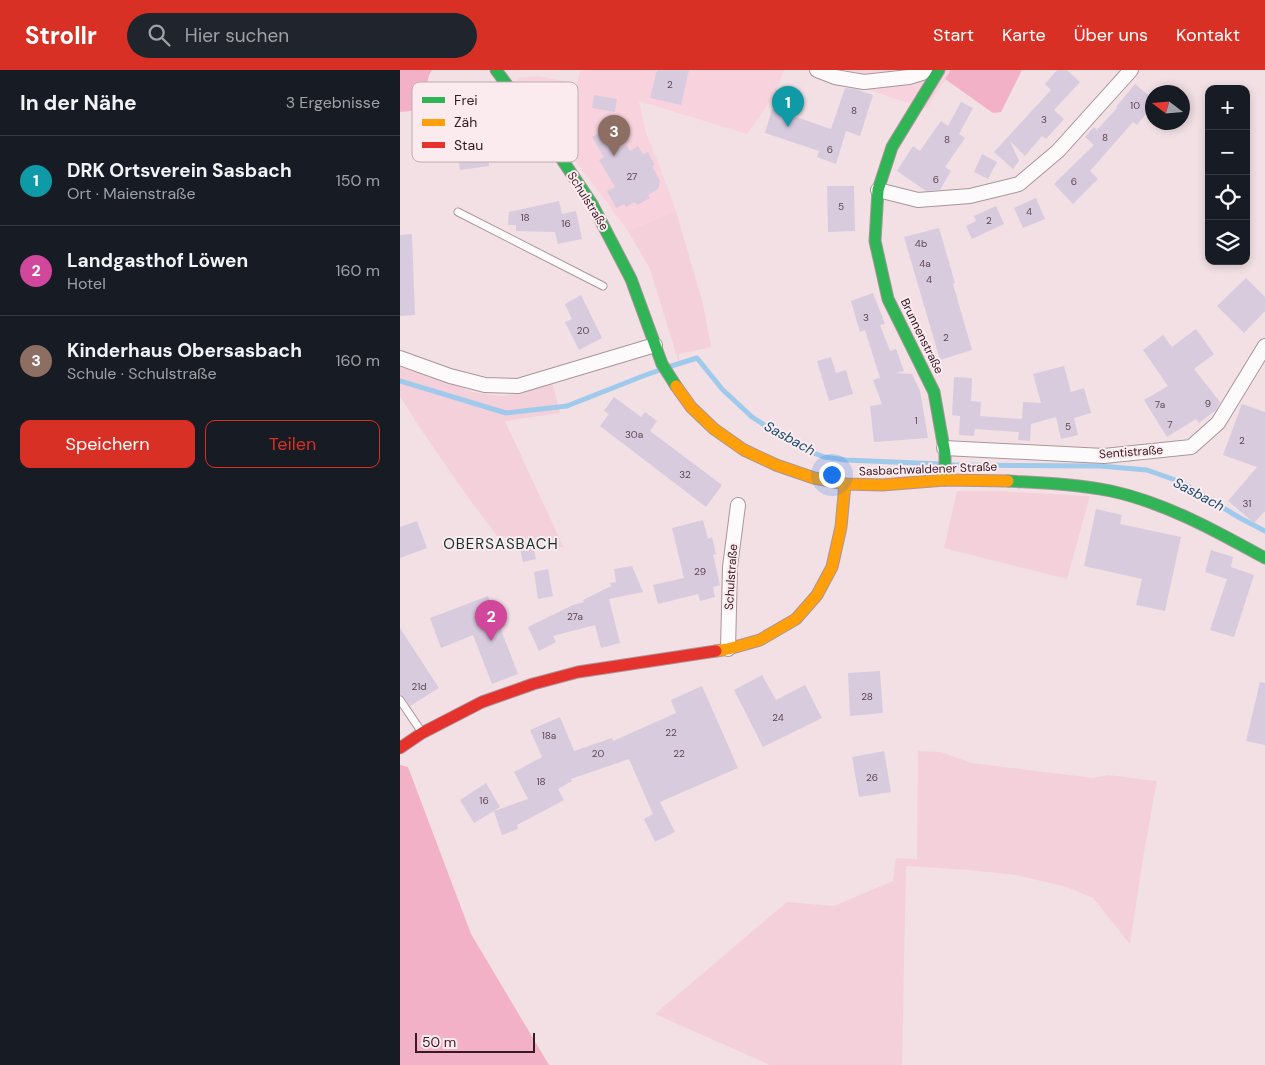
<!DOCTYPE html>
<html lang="de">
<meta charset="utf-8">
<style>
:root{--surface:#171b24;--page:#20242c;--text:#f1f3f6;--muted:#9ea1a6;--line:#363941;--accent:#d93025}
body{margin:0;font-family:"DM Sans",sans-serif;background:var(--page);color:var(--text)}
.controls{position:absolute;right:15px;top:15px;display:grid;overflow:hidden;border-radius:10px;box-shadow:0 2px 8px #0003}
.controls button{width:45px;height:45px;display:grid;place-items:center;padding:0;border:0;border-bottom:1px solid var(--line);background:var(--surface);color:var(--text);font:25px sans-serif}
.compass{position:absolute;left:745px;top:15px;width:45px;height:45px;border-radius:50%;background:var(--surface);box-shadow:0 2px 8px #0003;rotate:286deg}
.scale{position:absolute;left:15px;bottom:12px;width:120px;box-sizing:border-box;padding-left:5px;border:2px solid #361a24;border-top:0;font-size:14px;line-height:18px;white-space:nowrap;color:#361a24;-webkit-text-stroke:4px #fbebef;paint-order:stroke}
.you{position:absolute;left:431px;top:404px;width:18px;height:18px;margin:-12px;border:4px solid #fff;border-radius:50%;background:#1a73e8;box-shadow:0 0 0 8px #1a73e833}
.badge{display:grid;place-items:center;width:32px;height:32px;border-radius:50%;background:var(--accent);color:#fff;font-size:16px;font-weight:700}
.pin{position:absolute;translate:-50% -41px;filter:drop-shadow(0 1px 2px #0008)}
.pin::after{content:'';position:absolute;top:26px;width:18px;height:15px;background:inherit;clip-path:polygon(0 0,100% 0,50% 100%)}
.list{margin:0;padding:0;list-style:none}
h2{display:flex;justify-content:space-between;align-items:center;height:65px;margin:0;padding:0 20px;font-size:21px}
h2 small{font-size:16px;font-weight:400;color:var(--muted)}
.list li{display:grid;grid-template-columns:32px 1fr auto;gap:15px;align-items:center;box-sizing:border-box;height:90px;padding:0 20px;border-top:1px solid var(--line)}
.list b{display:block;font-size:19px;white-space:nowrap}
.list p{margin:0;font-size:16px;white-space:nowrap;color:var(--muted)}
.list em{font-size:16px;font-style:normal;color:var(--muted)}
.actions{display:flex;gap:10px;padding:15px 20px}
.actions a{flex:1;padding:11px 0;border:1px solid var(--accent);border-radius:10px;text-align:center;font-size:18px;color:var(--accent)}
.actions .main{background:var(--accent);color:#fff}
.icon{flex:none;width:28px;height:28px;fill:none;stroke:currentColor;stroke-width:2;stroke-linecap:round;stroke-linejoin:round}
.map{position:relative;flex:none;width:865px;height:995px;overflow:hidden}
header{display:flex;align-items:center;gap:30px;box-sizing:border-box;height:70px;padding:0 25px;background:var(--accent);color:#fff}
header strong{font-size:24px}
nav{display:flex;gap:28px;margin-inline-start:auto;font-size:18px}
.search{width:350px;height:45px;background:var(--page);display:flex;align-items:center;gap:12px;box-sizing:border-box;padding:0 18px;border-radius:28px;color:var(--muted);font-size:19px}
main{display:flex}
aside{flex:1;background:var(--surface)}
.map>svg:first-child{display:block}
.built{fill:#f8d3dd}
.green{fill:#f4d0da}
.forest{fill:#f2b1c6}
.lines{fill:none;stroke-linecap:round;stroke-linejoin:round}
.stream{stroke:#9fcaec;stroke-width:5}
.building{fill:#d9cbde}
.lane-casing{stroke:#a9959b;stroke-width:9}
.street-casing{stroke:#a9959b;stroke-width:16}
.fast-casing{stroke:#a9959b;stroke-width:13}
.slow-casing{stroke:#a9959b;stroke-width:13}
.jam-casing{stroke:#a9959b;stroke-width:13}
.lane{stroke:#fdfafb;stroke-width:7}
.street{stroke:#fdfafb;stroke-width:14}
.fast{stroke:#30b455;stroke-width:11}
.slow{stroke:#ff9f0a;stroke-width:11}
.jam{stroke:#e5322d;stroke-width:11}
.labels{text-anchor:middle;stroke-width:4;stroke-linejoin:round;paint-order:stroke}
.number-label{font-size:10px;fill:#5f4652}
.street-label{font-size:12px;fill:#361a24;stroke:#fbebef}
.water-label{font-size:14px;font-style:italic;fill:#174d6d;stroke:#fbebef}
.quarter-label{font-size:15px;letter-spacing:1px;fill:#13342e;stroke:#fbebef}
.key{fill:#fbebef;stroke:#c0acb2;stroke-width:1}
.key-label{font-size:14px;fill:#361a24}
</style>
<header>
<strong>Strollr</strong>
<div class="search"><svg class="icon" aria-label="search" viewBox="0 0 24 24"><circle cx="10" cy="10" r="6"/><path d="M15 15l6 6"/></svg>Hier suchen</div>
<nav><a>Start</a><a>Karte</a><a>Über uns</a><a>Kontakt</a></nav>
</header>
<main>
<aside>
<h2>In der Nähe<small>3 Ergebnisse</small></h2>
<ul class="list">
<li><span class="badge" style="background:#0f9aa8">1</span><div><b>DRK Ortsverein Sasbach</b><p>Ort · Maienstraße</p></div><em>150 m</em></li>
<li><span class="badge" style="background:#d1479c">2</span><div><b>Landgasthof Löwen</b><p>Hotel</p></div><em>160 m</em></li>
<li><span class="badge" style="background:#8d6e63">3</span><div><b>Kinderhaus Obersasbach</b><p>Schule · Schulstraße</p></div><em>160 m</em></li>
</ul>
<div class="actions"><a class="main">Speichern</a><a>Teilen</a></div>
</aside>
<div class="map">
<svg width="865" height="995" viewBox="0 0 865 995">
<rect width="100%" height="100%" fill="#f2e0e4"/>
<g class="built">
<path d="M180,0H384L374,26L347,64L239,31L246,63L258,92L276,141L228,161L167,80L116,8L139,6L177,14Z"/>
<path d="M409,0H551L526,39Z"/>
</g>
<g class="green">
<path d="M276,141L303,234L311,277L279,284V293L250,199L228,161Z"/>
<path d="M0,297L33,306L72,322L102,326L122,323L152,312L160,343L105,351L164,478L133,469L97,466L62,419L16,352L0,326Z"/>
<path d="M557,421H595L690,426L667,509L544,478Z"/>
<path d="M518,681L541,682L571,693L693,708L708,705L757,711L744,782L730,874L693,828L667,817L616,805L569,800L506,796L502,995H370L255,944L387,832L434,836L493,811L496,788L517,789Z"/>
</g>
<g class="forest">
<path d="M0,0H32L29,5L21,40L0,42Z"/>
<path d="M551,0H622L601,42L593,43L545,9Z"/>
<path d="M0,695L8,697L71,864L149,995H0Z"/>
</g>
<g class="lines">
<g class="stream">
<path d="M268,297L297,288L322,319L352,347L378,364L399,377L424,387L446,390L541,394"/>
<path d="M0,311L106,343L167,336L243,306L260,300"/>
<path d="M550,395L700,396L747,400L781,412L840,448L865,461"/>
</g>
</g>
<g class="building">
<path d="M257,0H289L281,35L250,28Z"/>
<path d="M657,0H667L680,12L654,40L664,49L646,69L642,66L625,86L610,71L619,91L613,99L594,82L651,20L645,14Z"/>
<path d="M735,14L752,28V36L737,55L733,52L690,101L698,109L673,134L654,114L694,75L685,67L694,57L697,60L717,38L716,37Z"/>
<path d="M445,18L455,19L473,25L460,66L446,61L436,94L417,87L419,81L365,63L372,39L431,59Z"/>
<path d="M194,25L217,29L215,42L192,38Z"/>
<path d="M561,32L573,38L559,64L565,68L545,97L551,101L540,120L526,121L497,101L513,76L520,81L541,51L548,56Z"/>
<path d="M209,58L220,78L227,75L230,81L238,76L243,84L248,82L255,95L252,96L260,111L258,119L248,125L250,128L237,135L235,132L226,137L224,134L216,138L207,121L215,117L199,90L204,87L192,67Z"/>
<path d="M87,73L89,96L60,100L57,76Z"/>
<path d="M582,84L597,92L588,109L574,102Z"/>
<path d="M427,116H454L455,161L428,162Z"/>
<path d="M636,128L645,149L623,158L614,138Z"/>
<path d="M159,131L162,144L176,141L182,169L158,174L155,162L116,161V155H108L109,142Z"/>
<path d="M596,136L604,154L572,169L566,156L576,151L574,146Z"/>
<path d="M539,158L555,213L553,214L572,280L540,290L504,167Z"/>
<path d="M12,164L15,245L0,246V165Z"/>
<path d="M846,208L865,227V241L844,263L817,236Z"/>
<path d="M473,223L485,254L480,255L490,281L496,279L504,301L496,303L512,304L520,321L528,368L474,372L470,336L482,334L473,310L480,308L465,260L460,262L451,231Z"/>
<path d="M181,225L202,268L179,280L165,252L172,249L165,234Z"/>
<path d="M796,259L814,284L794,299L820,332L816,340L799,353L796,349L767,367L744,330L768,316L743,280L763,265L772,277Z"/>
<path d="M431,287L436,303L446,300L453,324L429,331L417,291Z"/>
<path d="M664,296L671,322L684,318L691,343L674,348L678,365L661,369L656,347L631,354L630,371L618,370L619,362L575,359L574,366L559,365L560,346L552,345L554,307L572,308L571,331L581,332L580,346L622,349L623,332L641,333L633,304Z"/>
<path d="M214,327L241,347L245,342L257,351L250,361L322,415L306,437L200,356L209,344L204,341Z"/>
<path d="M842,334L865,342V441L854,453L828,431L857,397L823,385Z"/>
<path d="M696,439L722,445L720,454L781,467L765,541L736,535L742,509L684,496Z"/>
<path d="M303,450L308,469L312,467L316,484L313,485L320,515L313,517L315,527L300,531L298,524L258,534L253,515L284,508L272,458Z"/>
<path d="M17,451L27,478L0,488V457Z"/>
<path d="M132,471L136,489L123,492L119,474Z"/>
<path d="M811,480L833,487L831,497L854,505L834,567L810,560L827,509L805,502Z"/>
<path d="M232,496L243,522L209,529L220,573L201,578L195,555L153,566L156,572L139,581L128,557L173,535L184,532L183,530L211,516L210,513L216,512L214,499Z"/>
<path d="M148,499L153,526L138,529L134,502Z"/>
<path d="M88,526L118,604L92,614L73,565L41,578L30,548Z"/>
<path d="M0,558L39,618L10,636L4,627L0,625Z"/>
<path d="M480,601L483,643L450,646L448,603Z"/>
<path d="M362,605L376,630L405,615L422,648L363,677L334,620Z"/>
<path d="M860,612L865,613V675L846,671Z"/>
<path d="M302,616L338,698L260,732L275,762L255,772L244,749L253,744L229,689L171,709L172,711L158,719L164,730L117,755L118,759L102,765L94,741L128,729L114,702L142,687L130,660L160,647L174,681L212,668L213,671L276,643L271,630Z"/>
<path d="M484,681L491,722L459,727L452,687Z"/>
<path d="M86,713L100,737L74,753L60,730Z"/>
</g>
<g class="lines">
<g class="lane-casing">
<g id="lane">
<path d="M58,142L203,216"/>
<path d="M0,630L21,661"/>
</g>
</g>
<g class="street-casing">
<g id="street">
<path d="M417,0L435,7L464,12L509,7L522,3L525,0"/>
<path d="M478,120L518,130L570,126L619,114L658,81L731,0"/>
<path d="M0,288L50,306L85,315L118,316L255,275"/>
<path d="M544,378L704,386L791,377L818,353L865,276"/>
<path d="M328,579L330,497L338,435"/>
</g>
</g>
<g class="fast-casing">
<g id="fast">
<path d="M96,0L163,91L192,134L231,209L262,294L276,316"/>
<path d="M539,0L492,77L478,120L475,171L488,229L534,322L545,384V410"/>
<path d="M608,411C643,413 677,414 711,421C766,433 816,461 865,488"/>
</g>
</g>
<g class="slow-casing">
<g id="slow">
<path d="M276,316L291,337L314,359L344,380L376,395L414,408L445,414L482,415L545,410L608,411"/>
<path d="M316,581L328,579L360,570L396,549L417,525L432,497L441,457L445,414"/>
</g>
</g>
<g class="jam-casing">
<path id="jam" d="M0,678L22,663L82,632L133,614L178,602L316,581"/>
</g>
<use href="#lane" class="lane"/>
<use href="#street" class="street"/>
<use href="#fast" class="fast"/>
<use href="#slow" class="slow"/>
<use href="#jam" class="jam"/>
</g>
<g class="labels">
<g class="number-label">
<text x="270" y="18">2</text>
<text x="735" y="39">10</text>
<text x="454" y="44">8</text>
<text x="644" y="53">3</text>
<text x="705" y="71">8</text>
<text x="547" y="73">8</text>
<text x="430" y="83">6</text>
<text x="232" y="110">27</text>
<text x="536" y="113">6</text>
<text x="674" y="115">6</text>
<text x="441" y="140">5</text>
<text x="629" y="145">4</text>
<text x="125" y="151">18</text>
<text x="589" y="154">2</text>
<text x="166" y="157">16</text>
<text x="521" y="177">4b</text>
<text x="525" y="197">4a</text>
<text x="529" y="213">4</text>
<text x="466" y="251">3</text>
<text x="183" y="264">20</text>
<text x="546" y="271">2</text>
<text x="808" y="337">9</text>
<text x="760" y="338">7a</text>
<text x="516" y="354">1</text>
<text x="770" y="358">7</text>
<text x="668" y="360">5</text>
<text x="234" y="368">30a</text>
<text x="842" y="374">2</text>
<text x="285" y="408">32</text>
<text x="847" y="437">31</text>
<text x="300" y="505">29</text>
<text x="175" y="550">27a</text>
<text x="19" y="620">21d</text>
<text x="467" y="630">28</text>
<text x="378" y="651">24</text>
<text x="271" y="666">22</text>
<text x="149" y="669">18a</text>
<text x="198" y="687">20</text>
<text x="279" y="687">22</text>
<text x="472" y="711">26</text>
<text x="141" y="715">18</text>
<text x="84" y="734">16</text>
</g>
<g class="street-label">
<text transform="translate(188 131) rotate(58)" y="4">Schulstraße</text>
<text transform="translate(522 266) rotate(64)" y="4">Brunnenstraße</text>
<text transform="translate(731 382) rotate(-4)" y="4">Sentistraße</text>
<text transform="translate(528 399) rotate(-2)" y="4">Sasbachwaldener Straße</text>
<text transform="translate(331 507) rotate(-86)" y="4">Schulstraße</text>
</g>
<g class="water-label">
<text transform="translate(390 368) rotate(29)" y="5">Sasbach</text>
<text transform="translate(799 424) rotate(28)" y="5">Sasbach</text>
</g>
<g class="quarter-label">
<text x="101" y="479">OBERSASBACH</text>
</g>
</g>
<rect x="12" y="12" width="166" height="80" rx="8" class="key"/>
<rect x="22" y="27" width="23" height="6" fill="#30b455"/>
<rect x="22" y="49" width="23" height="7" fill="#ff9f0a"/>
<rect x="22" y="72" width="23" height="6" fill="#e5322d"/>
<g class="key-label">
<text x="54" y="35">Frei</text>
<text x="54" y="57">Zäh</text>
<text x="54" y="80">Stau</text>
</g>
</svg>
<div class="controls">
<button>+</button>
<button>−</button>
<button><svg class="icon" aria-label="locate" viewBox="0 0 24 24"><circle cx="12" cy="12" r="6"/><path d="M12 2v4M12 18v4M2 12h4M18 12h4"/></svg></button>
<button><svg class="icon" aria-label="layers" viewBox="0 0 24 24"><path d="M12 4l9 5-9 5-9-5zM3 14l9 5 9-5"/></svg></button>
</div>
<svg class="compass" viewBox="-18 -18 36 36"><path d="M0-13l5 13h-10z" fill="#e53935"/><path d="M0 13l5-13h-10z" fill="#9ea1a6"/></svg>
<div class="scale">50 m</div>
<div class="you"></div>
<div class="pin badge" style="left:388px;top:57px;background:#0f9aa8">1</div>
<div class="pin badge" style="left:91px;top:571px;background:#d1479c">2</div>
<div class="pin badge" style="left:214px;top:86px;background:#8d6e63">3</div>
</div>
</main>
